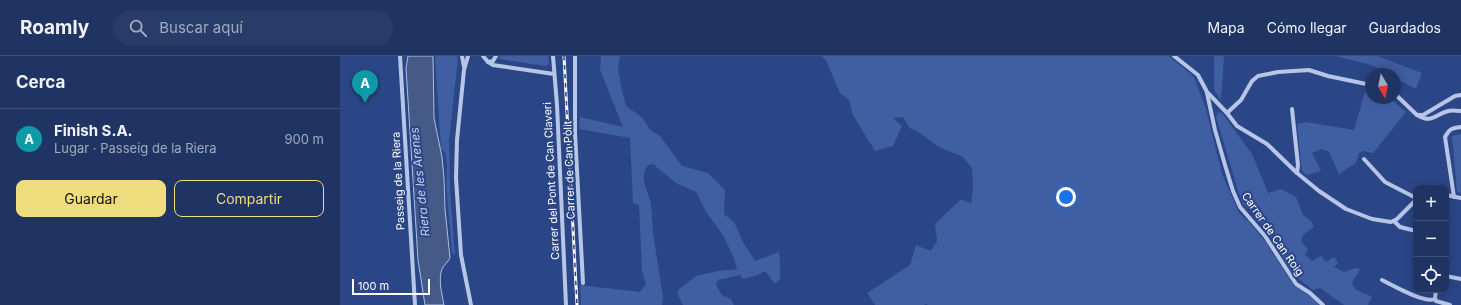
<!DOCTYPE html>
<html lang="es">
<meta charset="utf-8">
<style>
:root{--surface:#203464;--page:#283c6a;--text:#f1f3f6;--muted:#a2aabf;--line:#3d4f78;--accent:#eddd7f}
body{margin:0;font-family:Inter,sans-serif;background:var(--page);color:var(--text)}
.controls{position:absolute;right:12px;bottom:12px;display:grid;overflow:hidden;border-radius:8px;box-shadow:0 2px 10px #0003}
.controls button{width:36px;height:36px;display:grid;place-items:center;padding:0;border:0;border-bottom:1px solid var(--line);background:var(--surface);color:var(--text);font:20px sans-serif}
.compass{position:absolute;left:1025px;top:12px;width:36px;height:36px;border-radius:50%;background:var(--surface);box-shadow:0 2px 10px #0003;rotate:170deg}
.scale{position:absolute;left:12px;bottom:10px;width:78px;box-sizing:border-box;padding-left:4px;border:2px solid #fff;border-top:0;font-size:11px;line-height:14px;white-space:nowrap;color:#fff;-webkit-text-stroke:3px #2b4686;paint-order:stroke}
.you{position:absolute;left:726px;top:141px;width:14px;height:14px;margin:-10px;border:3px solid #fff;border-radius:50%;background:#1a73e8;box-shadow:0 0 0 6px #1a73e833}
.badge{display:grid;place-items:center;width:26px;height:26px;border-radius:50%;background:var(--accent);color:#fff;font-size:13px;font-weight:700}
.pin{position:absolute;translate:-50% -33px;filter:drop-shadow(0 1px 2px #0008)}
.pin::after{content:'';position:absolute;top:21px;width:14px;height:12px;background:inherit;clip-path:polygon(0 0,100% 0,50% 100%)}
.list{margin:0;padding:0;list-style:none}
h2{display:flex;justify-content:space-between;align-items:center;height:52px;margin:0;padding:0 16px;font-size:17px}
h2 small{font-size:13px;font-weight:400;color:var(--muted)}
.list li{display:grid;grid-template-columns:26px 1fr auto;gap:12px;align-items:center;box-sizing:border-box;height:60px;padding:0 16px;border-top:1px solid var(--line)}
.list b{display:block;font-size:15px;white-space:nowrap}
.list p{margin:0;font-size:13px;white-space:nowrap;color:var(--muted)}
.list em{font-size:13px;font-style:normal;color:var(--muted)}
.actions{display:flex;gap:8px;padding:12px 16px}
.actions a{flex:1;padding:9px 0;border:1px solid var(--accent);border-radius:8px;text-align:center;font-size:14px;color:var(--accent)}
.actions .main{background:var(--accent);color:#111}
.icon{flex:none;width:22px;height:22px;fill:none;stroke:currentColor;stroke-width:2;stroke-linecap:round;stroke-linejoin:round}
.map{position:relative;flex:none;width:1121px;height:249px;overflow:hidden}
header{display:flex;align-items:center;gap:24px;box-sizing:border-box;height:56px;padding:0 20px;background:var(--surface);border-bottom:1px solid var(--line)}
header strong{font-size:19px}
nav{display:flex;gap:22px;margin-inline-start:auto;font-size:14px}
.search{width:280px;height:36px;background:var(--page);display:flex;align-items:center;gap:10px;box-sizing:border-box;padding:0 14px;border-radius:22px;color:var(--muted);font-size:15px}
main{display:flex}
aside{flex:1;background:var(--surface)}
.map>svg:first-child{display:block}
.green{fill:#405ea2}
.water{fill:#465a88;stroke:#acbfe7}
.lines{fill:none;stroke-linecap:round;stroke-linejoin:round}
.minor{stroke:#b7c6e7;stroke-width:4}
.rail-casing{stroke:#fff;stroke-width:3}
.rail{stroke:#2b4686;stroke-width:1.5;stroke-dasharray:4.5;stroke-linecap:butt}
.labels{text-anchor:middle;stroke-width:4;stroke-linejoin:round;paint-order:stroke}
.street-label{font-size:11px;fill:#fff;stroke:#2b4686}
.water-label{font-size:12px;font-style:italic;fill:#c3d1ef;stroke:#2b4686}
</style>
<header>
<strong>Roamly</strong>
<div class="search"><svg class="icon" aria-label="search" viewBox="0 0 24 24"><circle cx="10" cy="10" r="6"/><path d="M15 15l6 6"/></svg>Buscar aquí</div>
<nav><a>Mapa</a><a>Cómo llegar</a><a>Guardados</a></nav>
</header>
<main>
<aside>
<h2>Cerca<small></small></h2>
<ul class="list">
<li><span class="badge" style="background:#0f9aa8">A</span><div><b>Finish S.A.</b><p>Lugar · Passeig de la Riera</p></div><em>900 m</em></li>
</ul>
<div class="actions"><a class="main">Guardar</a><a>Compartir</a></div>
</aside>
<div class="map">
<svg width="1121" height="249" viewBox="0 0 1121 249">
<rect width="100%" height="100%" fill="#2b4686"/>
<g class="green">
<path d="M95,0H116L118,2L109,84L110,134L115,199L112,197L106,127L107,126C106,116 109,105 104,95L101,93Z"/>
<path d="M160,0H208L209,8L205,10L159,3Z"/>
<path d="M261,0H280L278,10L281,31L286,50L303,62L310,74L320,80L342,110L368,117L385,134L384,158L394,166L403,186L415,205L439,196L440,206V223L435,228L425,215L418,219L403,223L400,219L378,224L376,229L382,239L391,243L394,249H343L338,239V234L356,220L378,215L397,213L393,200L383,179L366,156L356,136L336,127L313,108L308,109L304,116V126L311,147L313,177L323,241L322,249H241L240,229L300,236L306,228L302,215L299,149L293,147L290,82L239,73L240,61L283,71L260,14Z"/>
<path d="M481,0H829L854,21L866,53L882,118L899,157L909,166L925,185L954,230L973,242L979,249H588L586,248L584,249H535L527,237L570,209L576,189L591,195L597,185L595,168L621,143L631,148L633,132L632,112L623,101L599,91L581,78L569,71L563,61L553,62L562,70L553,90L535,95L513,59L509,44L500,37L486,4Z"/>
<path d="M874,0H884L881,44L874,34Z"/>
<path d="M996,0H1037L1082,17L1076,33L1055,22V18H1048L1031,9Z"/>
<path d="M1026,32L1031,34V42H1050L1066,56L1033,97L1024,95L1019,97L1016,107L999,118L989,96L982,93L972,97L981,115L967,119L962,115L957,68L966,66L1014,74Z"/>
<path d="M878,56L882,57L912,98L928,137L941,133L956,141L963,159L971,165L974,171L963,179L961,185L968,194L965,199L972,205L981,200L986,206L994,201L998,207L994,211L1004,216L1016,212L1020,213C1018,219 1014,221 1012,227L1015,233L1032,241L1028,249H1004L980,232L973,234L959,223L948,211L924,170L903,148L899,138L876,61Z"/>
<path d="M1121,78V137L1117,136L1112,80Z"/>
</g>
<path class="water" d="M68,0H93L94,62L102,101L104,122L105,153L110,202C108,206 104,209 102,213C98,224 102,238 104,249H85L78,204L66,12Z"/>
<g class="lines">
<g class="minor">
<path d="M60,0L75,249"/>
<path d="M122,0L124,11"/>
<path d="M128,0L124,14L117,84L116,122L121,199L131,249"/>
<path d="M143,0L148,6L153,9L214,18"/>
<path d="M213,0L217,49L226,249"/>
<path d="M235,0V77L243,227"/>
<path d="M834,0L858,19L867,36L887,57L897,70L927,88L957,117L979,135L1006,153L1032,163L1051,166L1057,163L1076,144"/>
<path d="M148,6L153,5L156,0"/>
<path d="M867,37L875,74L885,109L893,135L900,151L925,180L956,228L970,237L983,249"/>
<path d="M1055,38L1077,59H1083L1115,40L1121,39"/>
<path d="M952,53L958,109L957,117"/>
<path d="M887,57L901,44L912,25L918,20L938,16L969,14L988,20L1031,29"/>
<path d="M1077,59C1092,68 1094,59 1108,55C1112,54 1117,55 1121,55"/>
<path d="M1024,103L1045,126L1076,142"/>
<path d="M1106,139L1121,142"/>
<path d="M1114,141L1105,81C1109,73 1112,72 1121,71"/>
<path d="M1054,165L1060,171L1076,175"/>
<path d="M1106,195V199"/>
<path d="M1106,220L1121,223"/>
<path d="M1042,224C1052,229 1085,248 1095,243"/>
<path d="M1096,234L1095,242L1096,245L1110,249"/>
</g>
<g class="rail-casing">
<path id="rail" d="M224,0L237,249"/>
</g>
<use href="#rail" class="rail"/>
</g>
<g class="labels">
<g class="street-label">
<text transform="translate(229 114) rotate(-92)" y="4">Carrer de Can Pòlit</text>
<text transform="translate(58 125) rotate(-93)" y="4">Passeig de la Riera</text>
<text transform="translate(211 125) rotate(-93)" y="4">Carrer del Pont de Can Claveri</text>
<text transform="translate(933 178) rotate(55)" y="4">Carrer de Can Roig</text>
</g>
<g class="water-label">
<text transform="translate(80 126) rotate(-96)" y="4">Riera de les Arenes</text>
</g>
</g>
</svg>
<div class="controls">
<button>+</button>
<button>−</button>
<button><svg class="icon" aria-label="locate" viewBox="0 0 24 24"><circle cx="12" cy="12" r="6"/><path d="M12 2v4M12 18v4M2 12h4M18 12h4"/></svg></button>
</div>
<svg class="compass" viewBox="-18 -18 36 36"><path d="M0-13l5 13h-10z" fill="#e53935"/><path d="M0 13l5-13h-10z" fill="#a2aabf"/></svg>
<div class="scale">100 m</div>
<div class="you"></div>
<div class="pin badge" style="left:25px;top:47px;background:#0f9aa8">A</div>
</div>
</main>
